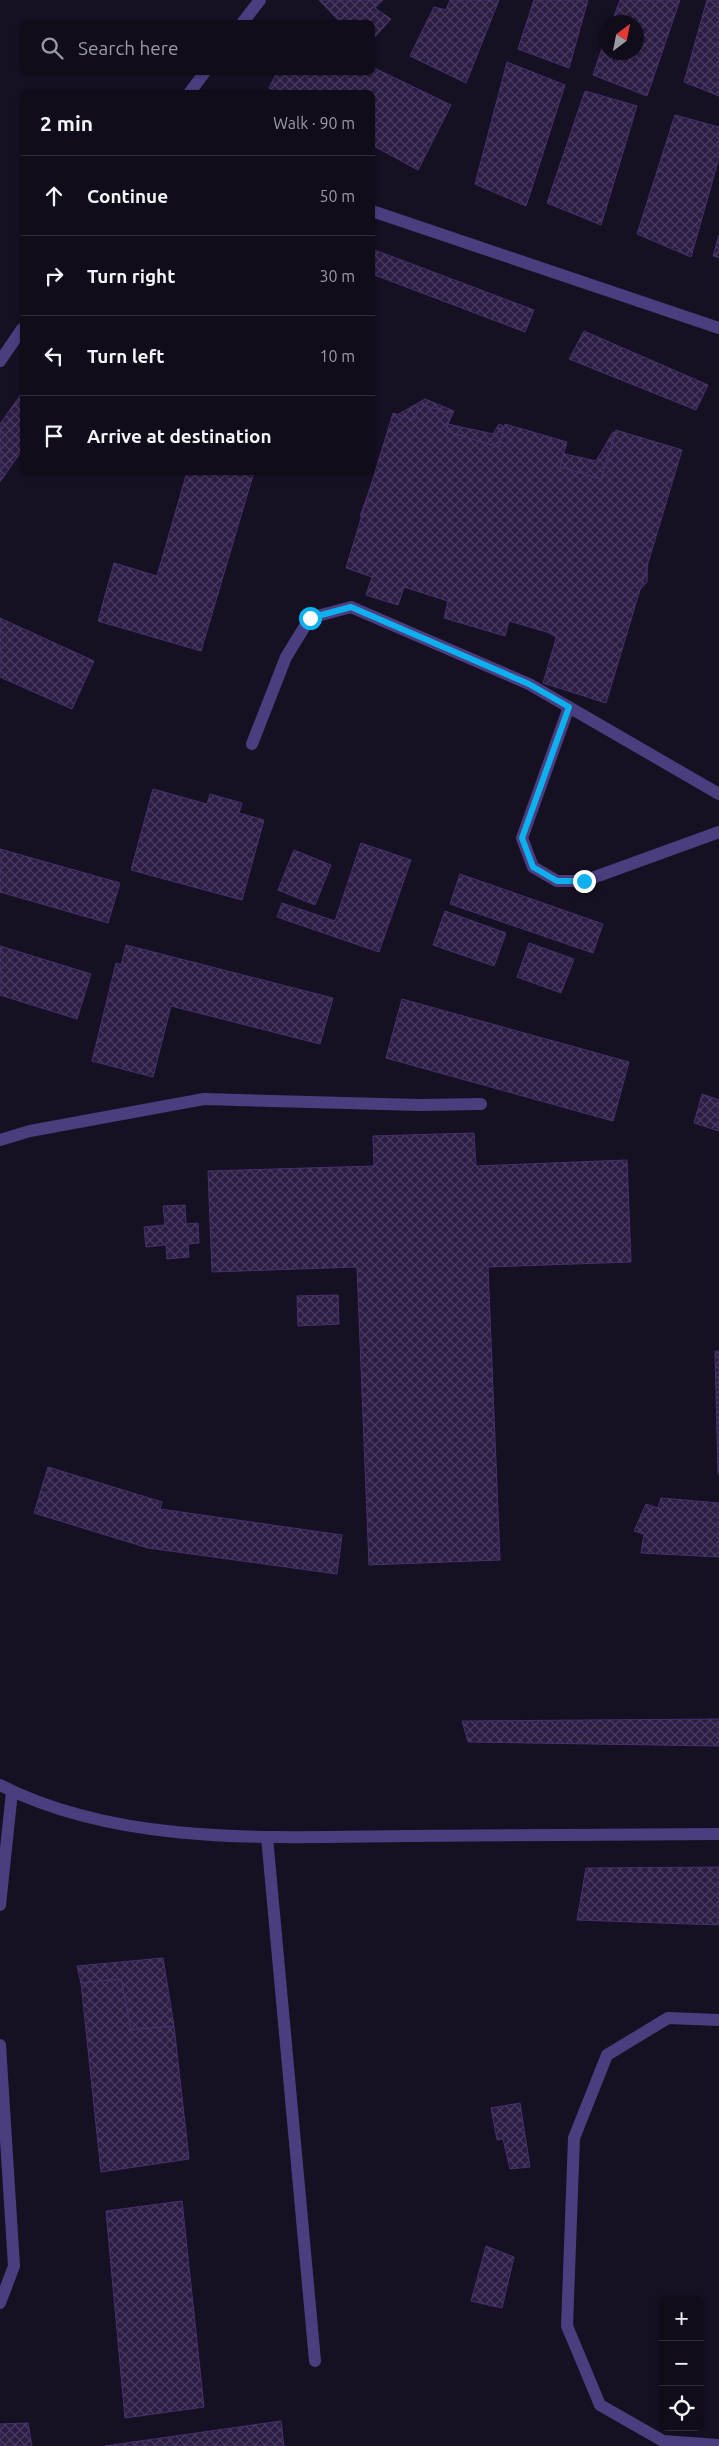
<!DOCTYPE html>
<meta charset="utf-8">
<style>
:root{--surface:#100c1a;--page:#191523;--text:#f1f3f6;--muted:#9c9ba2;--line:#302c39}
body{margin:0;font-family:Ubuntu,sans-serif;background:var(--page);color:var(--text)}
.controls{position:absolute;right:15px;bottom:15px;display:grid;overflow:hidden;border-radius:8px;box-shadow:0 1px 4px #0004}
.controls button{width:45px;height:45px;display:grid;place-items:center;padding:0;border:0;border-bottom:1px solid var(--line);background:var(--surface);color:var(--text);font:25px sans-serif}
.compass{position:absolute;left:599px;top:15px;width:45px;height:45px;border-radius:50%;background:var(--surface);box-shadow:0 1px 4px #0004;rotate:32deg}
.stop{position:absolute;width:15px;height:15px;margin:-11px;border:4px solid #0eb1ef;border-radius:50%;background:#fff}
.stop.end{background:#0eb1ef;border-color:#fff;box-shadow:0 1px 5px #0008}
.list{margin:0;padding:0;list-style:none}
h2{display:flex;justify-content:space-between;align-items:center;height:65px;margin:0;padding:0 20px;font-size:21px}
h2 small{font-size:16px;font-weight:400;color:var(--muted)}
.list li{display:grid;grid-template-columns:32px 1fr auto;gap:15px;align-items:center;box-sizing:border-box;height:80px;padding:0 20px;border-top:1px solid var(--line)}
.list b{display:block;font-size:19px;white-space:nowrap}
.list em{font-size:16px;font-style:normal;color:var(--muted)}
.icon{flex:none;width:28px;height:28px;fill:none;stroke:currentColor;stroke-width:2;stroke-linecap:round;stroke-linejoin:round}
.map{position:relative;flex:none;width:719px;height:2446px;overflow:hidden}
.search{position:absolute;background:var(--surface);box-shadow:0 1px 4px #0004;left:20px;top:20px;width:355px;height:55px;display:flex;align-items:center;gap:12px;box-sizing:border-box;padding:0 18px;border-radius:8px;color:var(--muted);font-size:19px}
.panel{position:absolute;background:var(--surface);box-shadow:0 1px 4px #0004;left:20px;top:90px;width:355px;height:385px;border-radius:8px}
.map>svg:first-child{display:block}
.building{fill:url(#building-cross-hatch);stroke:#47306e}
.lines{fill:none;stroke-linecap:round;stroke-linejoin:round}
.minor{stroke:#4c3d7f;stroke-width:12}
.route{stroke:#0eb1ef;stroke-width:6}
</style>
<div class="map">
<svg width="719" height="2446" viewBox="0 0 719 2446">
<defs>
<pattern id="building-cross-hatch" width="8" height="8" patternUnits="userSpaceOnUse" patternTransform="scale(1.25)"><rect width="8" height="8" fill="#2b1d43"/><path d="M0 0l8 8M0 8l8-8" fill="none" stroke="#493d5f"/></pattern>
</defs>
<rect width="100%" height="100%" fill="#161023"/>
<g class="building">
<path d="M319,0H383L375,8L391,19L372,40V22H340Z"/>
<path d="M450,0H499L466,83L410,56L434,7L446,10Z"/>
<path d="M534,0H588L569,68L518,49Z"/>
<path d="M620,0H680L647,96L593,75L606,37V52H636V22H612Z"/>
<path d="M707,0H719V96L684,82Z"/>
<path d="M507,62L565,85L526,206L475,184Z"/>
<path d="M372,67L451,105L418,170L372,145V92H277L269,88L277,72H372Z"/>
<path d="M585,91L637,106L601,225L547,203Z"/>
<path d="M675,115L719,127V158L691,257L637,234Z"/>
<path d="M719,235V258L713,256Z"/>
<path d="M372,249L534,310L525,332L372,274Z"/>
<path d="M584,331L708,385L696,410L569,359Z"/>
<path d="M22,393V450L0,482V424Z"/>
<path d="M425,399L454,411L448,424L493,434L499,424L520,435L553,441L552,451L596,461L613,432L631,439L673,447L658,483L648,531L647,582L622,609L606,668L360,516L397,415Z"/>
<path d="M419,404L451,413L446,431L499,447L505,424L567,442L560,467L601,479L616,430L682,450L606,703L543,683L557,635L509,621L505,636L444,618L448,601L404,587L398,605L366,595L372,577L346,568L393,413L414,420Z"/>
<path d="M187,472H254L201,651L98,621L114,563L157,576Z"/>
<path d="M0,618L94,661L72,709L0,677Z"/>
<path d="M153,789L207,804L210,794L242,803L239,813L264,820L242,900L131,870Z"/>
<path d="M361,843L411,860L379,952L277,917L282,903L335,921Z"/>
<path d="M0,849L120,883L108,923L0,892Z"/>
<path d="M294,850L331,865L315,905L278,890Z"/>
<path d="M460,874L603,924L593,953L450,904Z"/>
<path d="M445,911L506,933L494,966L433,945Z"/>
<path d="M529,943L574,959L561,993L517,977Z"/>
<path d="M126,945L333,998L320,1044L171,1006L153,1077L92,1061L116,963L121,965Z"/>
<path d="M0,946L91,974L77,1019L0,995Z"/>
<path d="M402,999L629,1062L613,1121L386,1058Z"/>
<path d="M702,1094L719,1100V1131L694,1123Z"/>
<path d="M474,1133L476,1166L627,1160L631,1262L488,1267L500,1560L369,1565L357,1267L212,1272L208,1171L374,1166L373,1136Z"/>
<path d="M185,1205L186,1224L198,1223L199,1243L188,1244L189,1257L167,1259L166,1245L146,1247L144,1227L165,1225L163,1206Z"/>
<path d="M338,1295L339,1324L298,1326L297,1296Z"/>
<path d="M715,1351H719V1474H718Z"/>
<path d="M48,1467L162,1502L160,1509L342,1535L337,1574L148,1548L34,1513Z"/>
<path d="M661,1498L719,1503V1557L641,1553L644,1534L634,1531L646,1504L658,1508Z"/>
<path d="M719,1719V1746L468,1742L462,1721Z"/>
<path d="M719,1867V1925L577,1920L586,1868Z"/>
<path d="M163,1958L174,2026L131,2030L121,1979L81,1983L77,1966Z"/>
<path d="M121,1979L131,2030L174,2026L189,2159L101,2172L81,1983Z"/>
<path d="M520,2103L530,2167L510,2169L503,2139L497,2140L491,2108Z"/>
<path d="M182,2201L204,2407L125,2418L106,2211Z"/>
<path d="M486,2246L514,2257L502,2308L471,2301Z"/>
<path d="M281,2421L284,2446H105Z"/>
<path d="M28,2423L32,2446H0V2424Z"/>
</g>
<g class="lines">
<g class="minor">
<path d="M243,22L260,0"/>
<path d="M190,92L205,72"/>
<path d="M372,211L719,328"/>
<path d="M0,361L22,329"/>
<path d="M569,707L522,838L533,867L557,881H584L719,832"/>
<path d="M252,744L286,657L310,618L351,607L529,684L719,794"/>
<path d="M0,1140L30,1131L204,1099L420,1105L481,1104"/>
<path d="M0,1785C122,1847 276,1837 409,1836C512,1835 616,1835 719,1834"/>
<path d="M267,1837L315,2361"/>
<path d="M0,1905L12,1792"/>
<path d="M719,2020L668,2018L607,2055L574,2138L567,2326L600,2405L663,2441L719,2445"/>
<path d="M0,2045L14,2266L0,2303"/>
</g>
</g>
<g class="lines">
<path class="route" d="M310,618L351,607L529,684L569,707L522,838L533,867L557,881H584"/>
</g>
</svg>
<div class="controls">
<button>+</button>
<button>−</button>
<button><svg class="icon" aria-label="locate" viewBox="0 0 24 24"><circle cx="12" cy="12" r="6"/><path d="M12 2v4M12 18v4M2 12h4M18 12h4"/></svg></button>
</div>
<svg class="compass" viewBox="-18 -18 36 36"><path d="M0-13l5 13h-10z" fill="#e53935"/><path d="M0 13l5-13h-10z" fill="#9c9ba2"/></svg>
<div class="stop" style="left:310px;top:618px"></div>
<div class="stop end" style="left:584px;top:881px"></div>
<div class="search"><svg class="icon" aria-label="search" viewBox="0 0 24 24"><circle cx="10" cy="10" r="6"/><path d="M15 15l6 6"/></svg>Search here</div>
<section class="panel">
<h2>2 min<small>Walk · 90 m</small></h2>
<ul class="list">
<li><svg class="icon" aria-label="ahead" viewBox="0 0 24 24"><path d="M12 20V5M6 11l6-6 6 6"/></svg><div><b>Continue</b></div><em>50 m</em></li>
<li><svg class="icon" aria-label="right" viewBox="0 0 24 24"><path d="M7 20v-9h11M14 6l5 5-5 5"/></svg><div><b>Turn right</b></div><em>30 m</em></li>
<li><svg class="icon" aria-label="left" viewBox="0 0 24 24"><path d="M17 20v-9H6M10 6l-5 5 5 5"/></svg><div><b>Turn left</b></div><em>10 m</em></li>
<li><svg class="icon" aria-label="arrive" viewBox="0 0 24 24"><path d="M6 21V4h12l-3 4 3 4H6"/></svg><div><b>Arrive at destination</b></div></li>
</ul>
</section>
</div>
